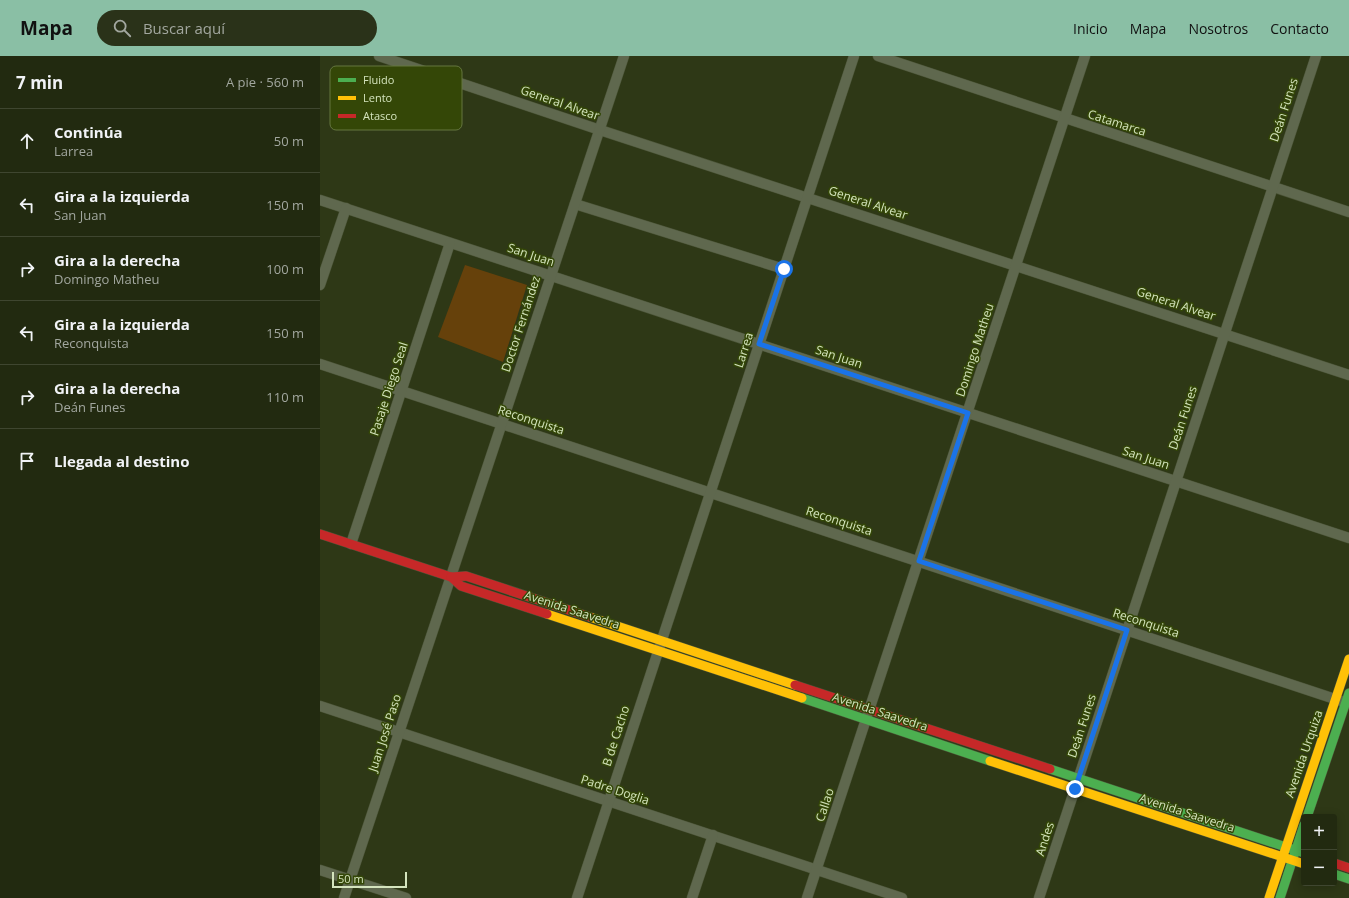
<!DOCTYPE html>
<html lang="es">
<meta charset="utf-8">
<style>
:root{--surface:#222a10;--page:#2a3219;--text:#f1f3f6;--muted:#a2a79f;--line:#3f4630;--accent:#8abfa5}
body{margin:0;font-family:"Open Sans",sans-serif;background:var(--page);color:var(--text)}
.controls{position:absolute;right:12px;bottom:12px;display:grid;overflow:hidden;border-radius:4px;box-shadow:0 2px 10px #0003}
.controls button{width:36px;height:36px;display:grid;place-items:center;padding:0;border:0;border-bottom:1px solid var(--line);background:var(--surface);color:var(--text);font:20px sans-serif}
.scale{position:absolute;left:12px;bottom:10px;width:75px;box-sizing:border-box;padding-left:4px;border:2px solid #d4e4bd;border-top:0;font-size:11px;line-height:14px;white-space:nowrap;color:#d4e4bd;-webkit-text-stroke:3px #344707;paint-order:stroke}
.stop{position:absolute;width:12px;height:12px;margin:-9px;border:3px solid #1a73e8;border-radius:50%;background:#fff}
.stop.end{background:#1a73e8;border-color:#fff;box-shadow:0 1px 4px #0008}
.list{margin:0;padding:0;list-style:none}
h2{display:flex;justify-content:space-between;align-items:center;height:52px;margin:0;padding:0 16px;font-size:17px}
h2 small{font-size:13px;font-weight:400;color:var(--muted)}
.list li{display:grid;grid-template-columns:26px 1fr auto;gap:12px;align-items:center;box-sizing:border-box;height:64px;padding:0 16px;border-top:1px solid var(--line)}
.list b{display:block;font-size:15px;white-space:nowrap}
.list p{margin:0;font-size:13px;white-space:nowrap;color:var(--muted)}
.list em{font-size:13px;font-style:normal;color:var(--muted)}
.icon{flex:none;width:22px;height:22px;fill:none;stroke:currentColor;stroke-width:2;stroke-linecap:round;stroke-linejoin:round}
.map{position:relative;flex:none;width:1029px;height:842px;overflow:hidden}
header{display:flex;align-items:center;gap:24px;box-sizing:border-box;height:56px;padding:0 20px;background:var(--accent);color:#111}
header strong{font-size:19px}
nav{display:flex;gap:22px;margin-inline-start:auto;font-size:14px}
.search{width:280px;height:36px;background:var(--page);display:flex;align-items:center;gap:10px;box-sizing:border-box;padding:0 14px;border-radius:22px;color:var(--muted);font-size:15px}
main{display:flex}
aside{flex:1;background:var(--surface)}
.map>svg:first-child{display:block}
.green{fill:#66410b}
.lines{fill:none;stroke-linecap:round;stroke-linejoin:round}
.street-casing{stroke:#4b5437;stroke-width:11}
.fast-casing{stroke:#4b5437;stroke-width:10}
.slow-casing{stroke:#4b5437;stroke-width:10}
.jam-casing{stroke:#4b5437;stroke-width:10}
.street{stroke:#5f684e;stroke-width:10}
.fast{stroke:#4caf50;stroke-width:9}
.slow{stroke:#ffc107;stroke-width:9}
.jam{stroke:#c62828;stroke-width:9}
.route{stroke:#1a73e8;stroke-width:5}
.labels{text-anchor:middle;stroke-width:3;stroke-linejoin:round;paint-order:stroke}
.street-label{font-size:12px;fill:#d4e4bd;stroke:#344707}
.key{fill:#344707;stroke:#64763e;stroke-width:1}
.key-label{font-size:11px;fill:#d4e4bd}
</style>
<header>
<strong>Mapa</strong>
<div class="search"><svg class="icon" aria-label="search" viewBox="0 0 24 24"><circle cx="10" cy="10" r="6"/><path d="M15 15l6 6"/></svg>Buscar aquí</div>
<nav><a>Inicio</a><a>Mapa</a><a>Nosotros</a><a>Contacto</a></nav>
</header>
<main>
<aside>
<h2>7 min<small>A pie · 560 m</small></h2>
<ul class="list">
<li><svg class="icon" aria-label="ahead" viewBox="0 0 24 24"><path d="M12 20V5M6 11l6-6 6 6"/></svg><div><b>Continúa</b><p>Larrea</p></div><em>50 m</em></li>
<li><svg class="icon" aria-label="left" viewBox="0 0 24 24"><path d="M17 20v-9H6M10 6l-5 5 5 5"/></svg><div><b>Gira a la izquierda</b><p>San Juan</p></div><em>150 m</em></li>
<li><svg class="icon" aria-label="right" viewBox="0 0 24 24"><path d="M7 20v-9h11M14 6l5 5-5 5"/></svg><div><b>Gira a la derecha</b><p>Domingo Matheu</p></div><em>100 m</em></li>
<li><svg class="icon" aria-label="left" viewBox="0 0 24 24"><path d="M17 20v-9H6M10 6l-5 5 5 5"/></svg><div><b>Gira a la izquierda</b><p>Reconquista</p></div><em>150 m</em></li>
<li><svg class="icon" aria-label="right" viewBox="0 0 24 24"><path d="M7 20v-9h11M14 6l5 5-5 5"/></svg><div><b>Gira a la derecha</b><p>Deán Funes</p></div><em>110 m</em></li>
<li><svg class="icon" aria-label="arrive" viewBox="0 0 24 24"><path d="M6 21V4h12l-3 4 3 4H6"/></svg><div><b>Llegada al destino</b></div></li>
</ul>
</aside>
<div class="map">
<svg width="1029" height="842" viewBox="0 0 1029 842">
<rect width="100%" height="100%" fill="#2e3816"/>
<path class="green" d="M145,209L207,229L183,306L118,281Z"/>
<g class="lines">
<g class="street-casing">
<g id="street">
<path d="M59,0L280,74L1029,319"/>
<path d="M558,0L1029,156"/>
<path d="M0,144L1029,482"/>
<path d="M255,148L464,213"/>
<path d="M0,229L26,152"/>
<path d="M0,308L1021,645"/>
<path d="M31,488L130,187"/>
<path d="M0,650L582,842"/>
<path d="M0,814L86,842"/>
<path d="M24,842L304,0"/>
<path d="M257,842L534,0"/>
<path d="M372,842L393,779"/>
<path d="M487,842L765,0"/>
<path d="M719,842L996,0"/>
</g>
</g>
<g class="fast-casing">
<g id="fast">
<path d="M482,642L670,705"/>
<path d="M730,713L984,797"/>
<path d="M987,761L1029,637"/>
<path d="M1014,818L1029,823"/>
<path d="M960,842L984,769"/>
</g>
</g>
<g class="slow-casing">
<g id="slow">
<path d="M227,558L482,642"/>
<path d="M270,561L475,629"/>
<path d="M670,705L984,808"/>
<path d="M949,842L1029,603"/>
</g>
</g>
<g class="jam-casing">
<g id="jam">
<path d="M0,478L131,521"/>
<path d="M227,558L141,530L131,521L146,520L270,561"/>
<path d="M475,629L730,713"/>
<path d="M1014,807L1029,812"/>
</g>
</g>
<use href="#street" class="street"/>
<use href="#fast" class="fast"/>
<use href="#slow" class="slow"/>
<use href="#jam" class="jam"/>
</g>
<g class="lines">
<path class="route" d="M464,213L439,288L648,357L599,505L807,574L755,733"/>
</g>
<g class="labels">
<g class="street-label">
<text transform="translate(240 47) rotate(19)" y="4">General Alvear</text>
<text transform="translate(964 54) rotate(-72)" y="4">Deán Funes</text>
<text transform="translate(797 67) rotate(18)" y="4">Catamarca</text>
<text transform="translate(548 147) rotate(18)" y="4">General Alvear</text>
<text transform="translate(211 199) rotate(18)" y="4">San Juan</text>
<text transform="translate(856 248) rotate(18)" y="4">General Alvear</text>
<text transform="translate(201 268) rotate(-72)" y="4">Doctor Fernández</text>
<text transform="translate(424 294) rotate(-72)" y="4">Larrea</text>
<text transform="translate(655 294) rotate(-72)" y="4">Domingo Matheu</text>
<text transform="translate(519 301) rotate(18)" y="4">San Juan</text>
<text transform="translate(69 333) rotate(-72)" y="4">Pasaje Diego Seal</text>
<text transform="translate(863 362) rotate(-72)" y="4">Deán Funes</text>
<text transform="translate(211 364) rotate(18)" y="4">Reconquista</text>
<text transform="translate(826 402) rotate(18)" y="4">San Juan</text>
<text transform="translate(519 465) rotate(18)" y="4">Reconquista</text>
<text transform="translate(252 554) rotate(18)" y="4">Avenida Saavedra</text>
<text transform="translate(826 567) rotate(18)" y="4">Reconquista</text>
<text transform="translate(560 656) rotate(18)" y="4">Avenida Saavedra</text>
<text transform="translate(762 670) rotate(-72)" y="4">Deán Funes</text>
<text transform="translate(65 677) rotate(-72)" y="4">Juan José Paso</text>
<text transform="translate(296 680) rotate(-72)" y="4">B de Cacho</text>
<text transform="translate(984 698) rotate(-71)" y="4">Avenida Urquiza</text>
<text transform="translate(295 734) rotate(18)" y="4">Padre Doglia</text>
<text transform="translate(505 749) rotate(-72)" y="4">Callao</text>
<text transform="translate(867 757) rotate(18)" y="4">Avenida Saavedra</text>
<text transform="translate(725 783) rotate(-72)" y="4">Andes</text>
</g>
</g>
<rect x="10" y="10" width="132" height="64" rx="6" class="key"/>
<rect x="18" y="22" width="18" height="4" fill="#4caf50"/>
<rect x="18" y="40" width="18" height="4" fill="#ffc107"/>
<rect x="18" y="58" width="18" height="4" fill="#c62828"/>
<g class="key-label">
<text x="43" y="28">Fluido</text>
<text x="43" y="46">Lento</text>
<text x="43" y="64">Atasco</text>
</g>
</svg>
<div class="controls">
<button>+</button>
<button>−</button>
</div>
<div class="scale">50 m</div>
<div class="stop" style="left:464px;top:213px"></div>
<div class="stop end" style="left:755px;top:733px"></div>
</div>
</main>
